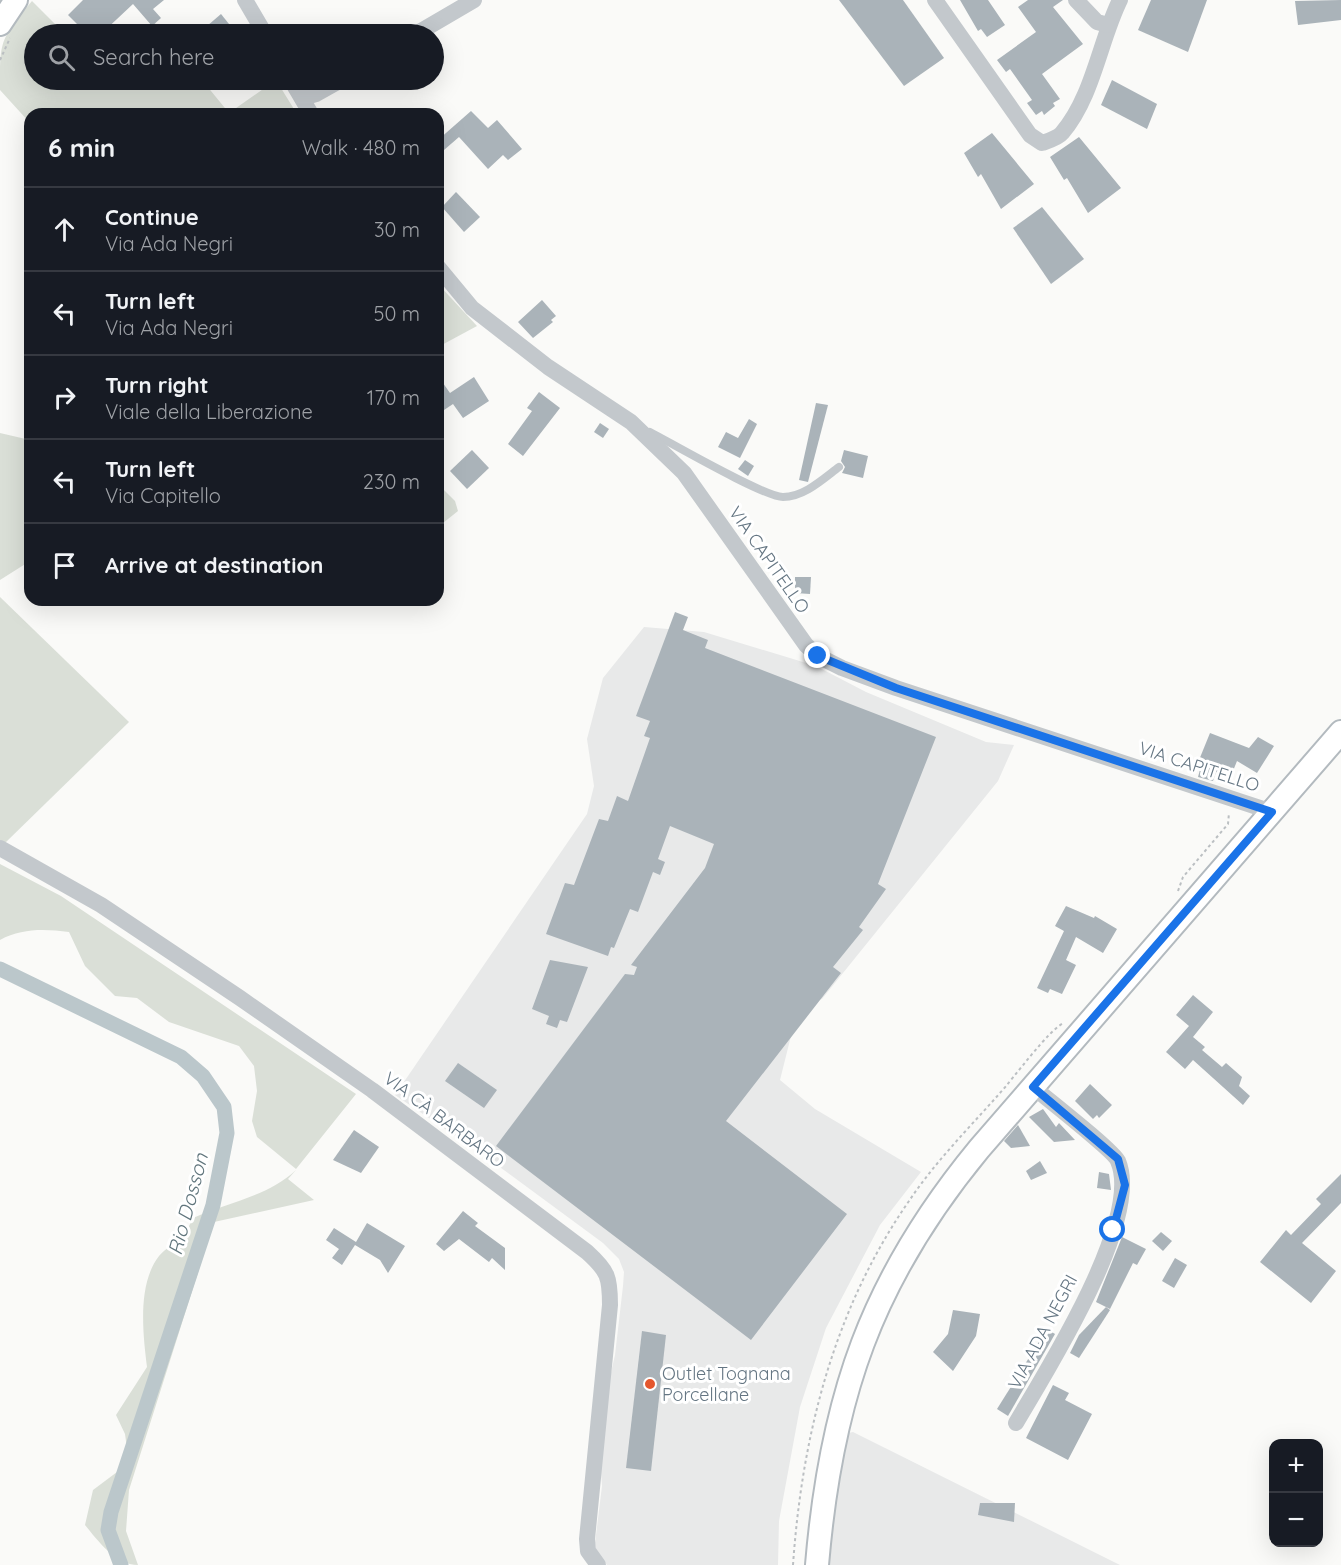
<!DOCTYPE html>
<meta charset="utf-8">
<style>
:root{--surface:#171b24;--page:#242831;--text:#f1f3f6;--muted:#9ea1a6;--line:#363941}
body{margin:0;font-family:Quicksand,sans-serif;background:var(--page);color:var(--text)}
.controls{position:absolute;right:18px;bottom:18px;display:grid;overflow:hidden;border-radius:12px;box-shadow:0 6px 24px #0002}
.controls button{width:54px;height:54px;display:grid;place-items:center;padding:0;border:0;border-bottom:2px solid var(--line);background:var(--surface);color:var(--text);font:30px sans-serif}
.stop{position:absolute;width:18px;height:18px;margin:-14px;border:4px solid #1a73e8;border-radius:50%;background:#fff}
.stop.end{background:#1a73e8;border-color:#fff;box-shadow:0 2px 6px #0008}
.list{margin:0;padding:0;list-style:none}
h2{display:flex;justify-content:space-between;align-items:center;height:78px;margin:0;padding:0 24px;font-size:26px}
h2 small{font-size:20px;font-weight:400;color:var(--muted)}
.list li{display:grid;grid-template-columns:39px 1fr auto;gap:18px;align-items:center;box-sizing:border-box;height:84px;padding:0 24px;border-top:2px solid var(--line)}
.list b{display:block;font-size:22px;white-space:nowrap}
.list p{margin:0;font-size:20px;white-space:nowrap;color:var(--muted)}
.list em{font-size:20px;font-style:normal;color:var(--muted)}
.icon{flex:none;width:33px;height:33px;fill:none;stroke:currentColor;stroke-width:2;stroke-linecap:round;stroke-linejoin:round}
.map{position:relative;flex:none;width:1341px;height:1565px;overflow:hidden}
.search{position:absolute;background:var(--surface);box-shadow:0 6px 24px #0002;left:24px;top:24px;width:420px;height:66px;display:flex;align-items:center;gap:15px;box-sizing:border-box;padding:0 21px;border-radius:33px;color:var(--muted);font-size:22px}
.panel{position:absolute;background:var(--surface);box-shadow:0 6px 24px #0002;left:24px;top:108px;width:420px;height:498px;border-radius:18px}
.map>svg:first-child{display:block}
.built{fill:#e8e9e9}
.green{fill:#dadfd7}
.lines{fill:none;stroke-linecap:round;stroke-linejoin:round}
.canal{stroke:#bbc7cb;stroke-width:15}
.building{fill:#aab3b9}
.secondary-casing{stroke:#b3babf;stroke-width:26}
.path{stroke:#bbbfc2;stroke-width:2;stroke-dasharray:3 3;stroke-linecap:butt}
.lane{stroke:#c3c8cc;stroke-width:8}
.street{stroke:#c3c8cc;stroke-width:16}
.secondary{stroke:#fff;stroke-width:22}
.route{stroke:#1a73e8;stroke-width:8}
.poi-dot{fill:#e4572e;stroke:#fff;stroke-width:2}
.labels{text-anchor:middle;stroke-width:6;stroke-linejoin:round;paint-order:stroke}
.street-label{font-size:18px;fill:#657683;stroke:#fff}
.poi-label{font-size:18px;fill:#657683;stroke:#fff;text-anchor:start}
.water-label{font-size:20px;font-style:italic;fill:#60757c;stroke:#fff}
</style>
<div class="map">
<svg width="1341" height="1565" viewBox="0 0 1341 1565">
<rect width="100%" height="100%" fill="#fafaf8"/>
<g class="built">
<path d="M644,627L704,632L816,666L866,692L986,742L1014,745L998,781L822,999L810,1003L792,1032L780,1080L815,1109L921,1172L880,1225L826,1328L800,1407L779,1521L778,1565H607L597,1554L595,1543L602,1486L598,1430L615,1355L623,1286L624,1272L619,1259L603,1243L482,1154L395,1095L587,814L594,786L587,739L603,678Z"/>
<path d="M853,1432L1120,1565H828L829,1536L843,1434Z"/>
</g>
<g class="green">
<path d="M32,1L65,34H34V80H202L229,113L276,80L297,114H30V123L0,90C0,39 0,40 32,1Z"/>
<path d="M153,21L165,34H140Z"/>
<path d="M438,284L477,326L438,347Z"/>
<path d="M0,433L30,440V561L0,580Z"/>
<path d="M438,484L455,501L458,511L438,527Z"/>
<path d="M0,597L129,722L5,843L0,840Z"/>
<path d="M0,864L61,896L356,1094L296,1169L257,1137L252,1121L257,1091L254,1066L239,1046L169,1022L137,998L115,996L85,966L69,932C45,929 22,928 0,940Z"/>
<path d="M296,1170L288,1179L314,1200L214,1222L129,1490L126,1531L138,1565C116,1565 98,1541 85,1525L93,1490L129,1463L125,1434L116,1415L147,1367C143,1335 137,1284 159,1256C165,1249 174,1244 181,1238C187,1233 189,1225 193,1218C228,1202 267,1197 296,1170Z"/>
</g>
<g class="lines">
<path class="canal" d="M0,969L181,1057L203,1076L224,1107L227,1133L213,1205L111,1512L108,1530L121,1565"/>
</g>
<g class="building">
<path d="M83,0H164L153,9L161,18L152,26L133,4L101,34H87L68,15Z"/>
<path d="M839,0H903L944,58L904,86Z"/>
<path d="M960,0H988L1005,25L987,37L981,29L978,31Z"/>
<path d="M1028,0H1063L1053,7L1083,44L1042,74L1060,99L1053,103L1055,106L1044,115L1042,111L1036,115L1027,103L1032,100L1010,69L1006,72L997,60L1036,32L1018,7Z"/>
<path d="M1151,0H1207L1188,52L1138,30Z"/>
<path d="M1341,0V20L1298,25L1295,1Z"/>
<path d="M221,14L237,34H214L207,26Z"/>
<path d="M1112,80L1157,104L1147,129L1101,105Z"/>
<path d="M471,111L488,128L497,120L522,149L508,160L503,155L488,169L459,137L444,150L438,140Z"/>
<path d="M992,133L1034,184L1001,209L981,174L978,177L964,153Z"/>
<path d="M1079,137L1121,188L1088,213L1067,178L1064,180L1050,157Z"/>
<path d="M456,192L480,217L464,232L442,207Z"/>
<path d="M1042,207L1084,259L1051,284L1013,228Z"/>
<path d="M542,300L556,316L551,320L553,322L533,338L518,322Z"/>
<path d="M438,376L450,393L474,377L489,401L463,418L453,404L438,414Z"/>
<path d="M539,392L560,408L523,456L508,444L532,411L527,408Z"/>
<path d="M816,403L828,405L808,482L799,480Z"/>
<path d="M749,419L757,424L740,458L718,447L726,432L738,438Z"/>
<path d="M600,423L609,429L603,438L594,432Z"/>
<path d="M472,450L489,468L467,489L450,471Z"/>
<path d="M844,450L868,456L863,478L842,473L845,467L841,461Z"/>
<path d="M745,460L754,466L748,476L738,469Z"/>
<path d="M795,577H811L810,594L795,593Z"/>
<path d="M675,612L688,617L683,630L708,640L705,648L936,737L878,884L886,889L859,927L863,930L833,967L841,973L726,1121L847,1214L751,1340L496,1146L625,974L634,975L637,967L631,965L705,868L714,844L670,826L658,859L665,862L660,875L653,872L638,912L630,909L614,948L611,947L608,956L546,934L565,883L574,885L599,819L608,821L617,796L628,801L650,738L644,736L650,721L636,716Z"/>
<path d="M1210,733L1249,748L1258,737L1274,746L1257,773L1237,761L1233,771L1225,768L1222,775L1216,772L1213,781L1198,777L1201,766L1197,765Z"/>
<path d="M1066,906L1094,918L1095,916L1117,929L1103,953L1076,937L1066,960L1076,965L1062,994L1050,989L1048,993L1037,988L1064,931L1055,926Z"/>
<path d="M550,960L588,967L567,1022L560,1020L557,1028L546,1024L549,1016L532,1009Z"/>
<path d="M1193,995L1213,1012L1193,1037L1205,1047L1202,1050L1222,1067L1226,1063L1242,1077L1239,1086L1250,1096L1243,1105L1193,1060L1185,1069L1166,1052L1189,1026L1176,1015Z"/>
<path d="M458,1063L497,1090L484,1108L445,1081Z"/>
<path d="M1090,1084L1112,1105L1099,1118L1097,1115L1093,1119L1075,1101Z"/>
<path d="M1043,1109L1056,1127L1059,1123L1075,1140L1054,1142L1029,1117Z"/>
<path d="M1018,1125L1030,1146L1011,1148L1004,1141Z"/>
<path d="M354,1130L379,1147L361,1173L333,1160Z"/>
<path d="M1040,1161L1047,1173L1031,1180L1026,1171Z"/>
<path d="M1099,1172L1109,1174L1111,1190L1097,1188Z"/>
<path d="M1341,1174V1203L1302,1243L1336,1271L1311,1303L1260,1262L1286,1230L1291,1235L1321,1204L1316,1199Z"/>
<path d="M463,1211L478,1223L475,1226L505,1248V1270L492,1258L489,1262L459,1239L444,1251L436,1244Z"/>
<path d="M367,1223L405,1246L388,1273L380,1260L355,1245L342,1265L332,1258L339,1249L326,1240L334,1228L356,1242Z"/>
<path d="M1161,1232L1172,1241L1163,1251L1152,1241Z"/>
<path d="M1122,1237L1146,1249L1137,1265L1133,1263L1110,1309L1096,1302Z"/>
<path d="M1175,1258L1187,1265L1174,1288L1162,1281Z"/>
<path d="M1106,1307L1110,1310L1079,1358L1070,1353L1079,1335Z"/>
<path d="M953,1310L980,1314L976,1336L953,1371L933,1352L948,1334Z"/>
<path d="M1047,1329L1055,1334L1008,1416L997,1409Z"/>
<path d="M642,1331L666,1335L651,1471L626,1468Z"/>
<path d="M1053,1385L1069,1393L1065,1400L1092,1414L1068,1460L1026,1438Z"/>
<path d="M980,1503H1015L1014,1522L978,1515Z"/>
</g>
<g class="lines">
<g class="secondary-casing">
<g id="secondary">
<path d="M0,24L16,0"/>
<path d="M817,1565C831,1398 871,1280 979,1149L1341,732"/>
</g>
</g>
<g class="path">
<path d="M0,60L10,38"/>
<path d="M1178,891L1183,877L1228,824L1229,813"/>
<path d="M793,1565C802,1435 834,1309 909,1201C935,1162 969,1128 1000,1093C1013,1079 1050,1028 1064,1023"/>
</g>
<path class="lane" d="M650,432C673,444 764,497 783,497C804,497 823,479 839,467"/>
<g class="street">
<path d="M245,0L265,34"/>
<path d="M935,0L1030,135L1042,143C1048,141 1058,138 1062,133C1093,97 1100,40 1120,0"/>
<path d="M1076,0L1097,22L1108,25"/>
<path d="M416,34L474,0"/>
<path d="M291,80L311,114"/>
<path d="M302,98L316,94L341,80"/>
<path d="M438,267L472,308L548,367L631,422L684,473L806,645L818,656L842,668L896,688L1272,812"/>
<path d="M0,848L101,905L240,998L372,1090L587,1252C608,1271 610,1277 610,1305L587,1539L588,1551L598,1565"/>
<path d="M1016,1423C1047,1370 1143,1219 1118,1161C1114,1151 1046,1098 1033,1087"/>
</g>
<use href="#secondary" class="secondary"/>
</g>
<g class="lines">
<path class="route" d="M818,656L896,688L1272,812L1033,1087L1118,1159L1125,1185L1113,1230"/>
</g>
<circle class="poi-dot" cx="650" cy="1384" r="6"/>
<g class="labels">
<g class="street-label">
<text transform="translate(769 560) rotate(55)" y="6">VIA CAPITELLO</text>
<text transform="translate(1199 767) rotate(18)" y="6">VIA CAPITELLO</text>
<text transform="translate(444 1120) rotate(37)" y="6">VIA CÀ BARBARO</text>
<text transform="translate(1043 1332) rotate(-62)" y="6">VIA ADA NEGRI</text>
</g>
<g class="poi-label">
<text x="662" y="1380">Outlet Tognana<tspan x="662" dy="21">Porcellane</tspan></text>
</g>
<g class="water-label">
<text transform="translate(188 1204) rotate(-75)" y="7">Rio Dosson</text>
</g>
</g>
</svg>
<div class="controls">
<button>+</button>
<button>−</button>
</div>
<div class="stop" style="left:1113px;top:1230px"></div>
<div class="stop end" style="left:818px;top:656px"></div>
<div class="search"><svg class="icon" aria-label="search" viewBox="0 0 24 24"><circle cx="10" cy="10" r="6"/><path d="M15 15l6 6"/></svg>Search here</div>
<section class="panel">
<h2>6 min<small>Walk · 480 m</small></h2>
<ul class="list">
<li><svg class="icon" aria-label="ahead" viewBox="0 0 24 24"><path d="M12 20V5M6 11l6-6 6 6"/></svg><div><b>Continue</b><p>Via Ada Negri</p></div><em>30 m</em></li>
<li><svg class="icon" aria-label="left" viewBox="0 0 24 24"><path d="M17 20v-9H6M10 6l-5 5 5 5"/></svg><div><b>Turn left</b><p>Via Ada Negri</p></div><em>50 m</em></li>
<li><svg class="icon" aria-label="right" viewBox="0 0 24 24"><path d="M7 20v-9h11M14 6l5 5-5 5"/></svg><div><b>Turn right</b><p>Viale della Liberazione</p></div><em>170 m</em></li>
<li><svg class="icon" aria-label="left" viewBox="0 0 24 24"><path d="M17 20v-9H6M10 6l-5 5 5 5"/></svg><div><b>Turn left</b><p>Via Capitello</p></div><em>230 m</em></li>
<li><svg class="icon" aria-label="arrive" viewBox="0 0 24 24"><path d="M6 21V4h12l-3 4 3 4H6"/></svg><div><b>Arrive at destination</b></div></li>
</ul>
</section>
</div>
